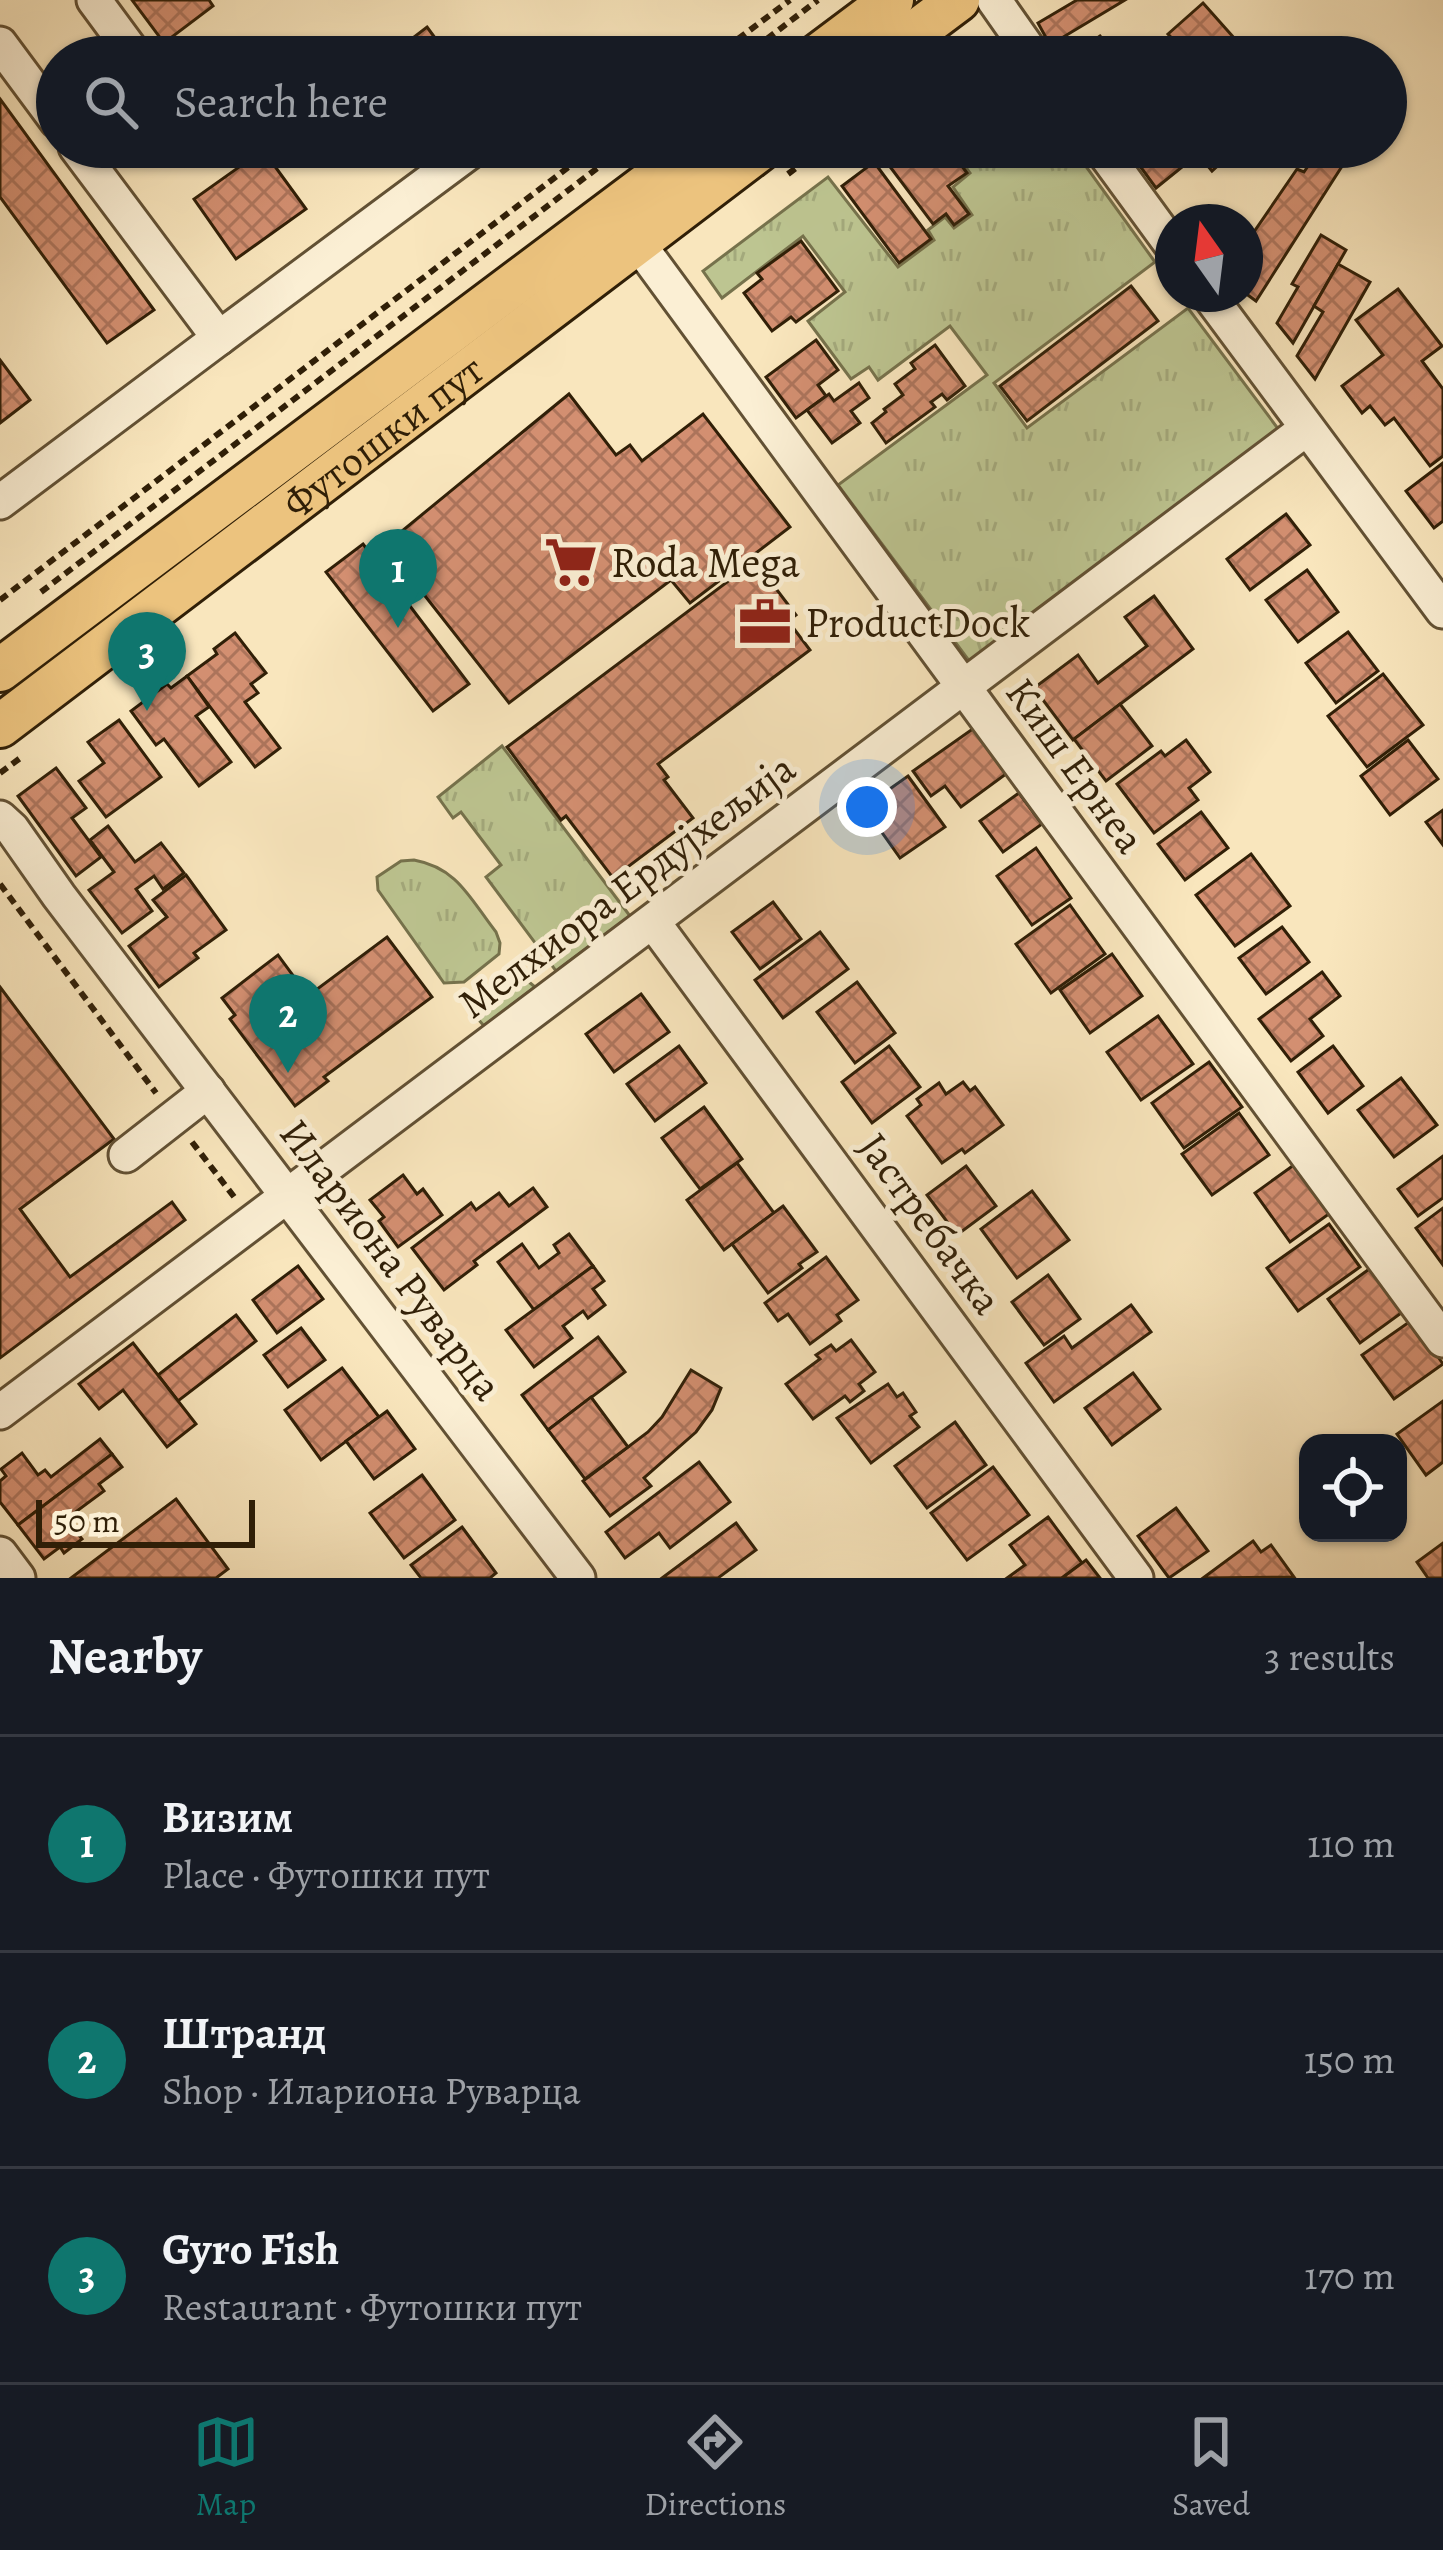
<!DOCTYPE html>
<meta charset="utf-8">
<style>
:root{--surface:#171b24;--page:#242831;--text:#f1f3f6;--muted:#9ea1a6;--line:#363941;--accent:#0f766e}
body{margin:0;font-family:Alegreya,serif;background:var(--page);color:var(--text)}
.controls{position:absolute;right:36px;bottom:36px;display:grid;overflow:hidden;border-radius:24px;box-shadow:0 3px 9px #0004}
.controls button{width:108px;height:108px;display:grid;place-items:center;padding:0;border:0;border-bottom:3px solid var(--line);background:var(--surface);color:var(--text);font:60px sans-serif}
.compass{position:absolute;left:1155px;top:204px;width:108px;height:108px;border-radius:50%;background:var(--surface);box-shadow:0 3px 9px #0004;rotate:346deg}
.scale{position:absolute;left:36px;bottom:30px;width:219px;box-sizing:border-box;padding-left:12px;border:6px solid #301f07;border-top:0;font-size:33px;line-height:42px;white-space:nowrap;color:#301f07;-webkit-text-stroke:9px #fbefd4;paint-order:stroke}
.you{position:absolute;left:867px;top:807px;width:42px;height:42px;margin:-30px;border:9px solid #fff;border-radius:50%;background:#1a73e8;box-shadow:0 0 0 18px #1a73e833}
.badge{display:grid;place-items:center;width:78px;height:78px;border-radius:50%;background:var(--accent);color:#fff;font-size:39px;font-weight:700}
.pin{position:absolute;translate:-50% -99px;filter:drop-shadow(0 3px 6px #0008)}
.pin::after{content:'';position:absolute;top:63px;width:42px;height:36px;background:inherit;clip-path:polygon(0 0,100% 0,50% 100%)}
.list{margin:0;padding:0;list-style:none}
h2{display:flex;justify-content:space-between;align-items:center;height:156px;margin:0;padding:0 48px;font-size:51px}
h2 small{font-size:39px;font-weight:400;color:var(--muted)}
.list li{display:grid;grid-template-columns:78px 1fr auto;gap:36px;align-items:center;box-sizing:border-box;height:216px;padding:0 48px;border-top:3px solid var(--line)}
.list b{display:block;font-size:45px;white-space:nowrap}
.list p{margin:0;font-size:39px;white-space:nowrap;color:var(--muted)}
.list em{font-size:39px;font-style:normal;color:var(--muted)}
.icon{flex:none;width:66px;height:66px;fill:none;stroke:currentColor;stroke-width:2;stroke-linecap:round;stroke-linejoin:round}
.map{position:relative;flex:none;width:1443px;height:1578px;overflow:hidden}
.search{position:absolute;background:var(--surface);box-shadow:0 3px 9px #0004;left:36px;right:36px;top:36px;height:132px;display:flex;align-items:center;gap:30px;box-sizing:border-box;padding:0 42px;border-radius:66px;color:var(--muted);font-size:45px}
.sheet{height:804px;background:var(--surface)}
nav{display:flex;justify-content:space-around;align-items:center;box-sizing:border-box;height:168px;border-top:3px solid var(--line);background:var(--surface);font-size:33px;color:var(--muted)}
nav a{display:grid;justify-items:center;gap:6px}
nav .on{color:var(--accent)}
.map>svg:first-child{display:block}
.grass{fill:url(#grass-tufts);stroke:#76724c;stroke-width:3}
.building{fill:url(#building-cross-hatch);stroke:#301f07;stroke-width:3}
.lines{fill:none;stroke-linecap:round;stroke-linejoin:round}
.minor-casing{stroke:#625134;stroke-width:39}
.major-casing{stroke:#301f07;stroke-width:48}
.path{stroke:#301f07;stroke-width:6;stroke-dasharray:9 6;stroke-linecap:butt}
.minor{stroke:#fbefd4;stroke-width:33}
.major{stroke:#ecc37e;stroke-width:42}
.labels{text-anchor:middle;stroke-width:10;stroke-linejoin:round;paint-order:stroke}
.street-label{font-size:42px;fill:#301f07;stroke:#fbefd4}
.poi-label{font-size:42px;fill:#301f07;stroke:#fbefd4;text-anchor:start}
</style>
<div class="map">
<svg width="1443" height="1578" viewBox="0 0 1443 1578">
<defs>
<pattern id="grass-tufts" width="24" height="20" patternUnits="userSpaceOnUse" patternTransform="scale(3)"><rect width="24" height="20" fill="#bdc591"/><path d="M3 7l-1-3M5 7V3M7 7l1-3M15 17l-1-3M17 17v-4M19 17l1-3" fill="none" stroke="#a3a97c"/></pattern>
<pattern id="building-cross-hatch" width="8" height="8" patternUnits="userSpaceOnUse" patternTransform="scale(3)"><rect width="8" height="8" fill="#d38f71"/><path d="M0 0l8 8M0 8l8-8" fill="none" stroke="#ac745b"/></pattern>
</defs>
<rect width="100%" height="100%" fill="#f9e6bd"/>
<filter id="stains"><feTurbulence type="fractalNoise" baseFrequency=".00167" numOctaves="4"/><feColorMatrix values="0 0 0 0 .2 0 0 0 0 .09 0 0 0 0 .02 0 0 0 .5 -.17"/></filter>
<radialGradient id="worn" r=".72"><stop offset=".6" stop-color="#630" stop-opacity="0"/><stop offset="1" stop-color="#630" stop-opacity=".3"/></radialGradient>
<g class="grass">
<path d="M951,147H1072L1155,262L994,383L1027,428L1188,308L1279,430L970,662L838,485L987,375L950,326L878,380L869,367L851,379L808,321L845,292L803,236L722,298L703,271L828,177L898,267L934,240L928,230L945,217L954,228L972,215L953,187L970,173Z"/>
<path d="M502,746L630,916L556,971L486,877L501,865L461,812L453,818L438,797Z"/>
<path d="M414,860C458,868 470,899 496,932L500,943L499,954L464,982L444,983L378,890L377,877L401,861Z"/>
<path d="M517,972L535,987L484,1026L466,1005L505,974Z"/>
</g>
<g class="building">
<path d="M132,0H209L213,6L164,43Z"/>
<path d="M1077,0H1125L1050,45L1038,23Z"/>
<path d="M1203,3L1251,57H1189L1168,34Z"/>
<path d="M427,27L449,57H388Z"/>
<path d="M1100,36L1117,57H1070Z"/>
<path d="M0,99L154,310L107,343L0,197Z"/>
<path d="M880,147H926L932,154L941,147H948L967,173L948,186L969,214L954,225L946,214L933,224L882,156L885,154Z"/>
<path d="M1126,147H1238L1212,171L1198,154L1156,188Z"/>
<path d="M1321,147H1333L1346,160L1256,301L1245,293V245L1297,169L1304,172Z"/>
<path d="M263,150L306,209L236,259L194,199Z"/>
<path d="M874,162L931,239L899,263L842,186Z"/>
<path d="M1321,235L1346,250L1293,343L1277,323L1298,287L1292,284Z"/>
<path d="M801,241L838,291L796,322L791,317L772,331L744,293L762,279L757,273Z"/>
<path d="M1338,264L1370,282L1315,379L1297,356L1323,312L1314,306Z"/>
<path d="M1131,286L1158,321L1027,421L1000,386Z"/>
<path d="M1398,289L1442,346L1422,361L1443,389V456L1430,466L1394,418L1385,425L1370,406L1362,413L1342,386L1383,355L1356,320Z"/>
<path d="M816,340L838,370L818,385L826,396L796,418L766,377Z"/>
<path d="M935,345L965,386L947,400L942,394L931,402L935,407L886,443L872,423L886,412L884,409L903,395L895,384L915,369L911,363Z"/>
<path d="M0,360L30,400L0,423Z"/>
<path d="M859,383L869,398L851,411L860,423L832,443L807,410L829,394L834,401Z"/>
<path d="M569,394L616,455L630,445L642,461L703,414L790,527L690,603L671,580L509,703L385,545Z"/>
<path d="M1443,463V521L1434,528L1406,491Z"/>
<path d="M1286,514L1310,545L1250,590L1227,559Z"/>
<path d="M363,544L469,684L433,711L326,572Z"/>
<path d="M755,561L796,615L788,621L810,650L658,764L668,777L664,780L693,818L613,878L566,816L561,820L507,747Z"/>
<path d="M1307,570L1338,612L1298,642L1266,600Z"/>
<path d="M1154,596L1193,649L1073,740L1034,688L1078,655L1098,683L1147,646L1125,617Z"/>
<path d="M1348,632L1378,671L1336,703L1306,663Z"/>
<path d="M235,633L266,673L251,684L258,693L245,702L280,748L255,767L187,676L217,654L214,649Z"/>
<path d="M1383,674L1423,725L1367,767L1328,716Z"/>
<path d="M187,676L209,707L196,716L231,762L199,786L164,739L156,745L131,711L167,684L171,688Z"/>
<path d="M1120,704L1152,746L1106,781L1074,739Z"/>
<path d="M119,720L161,777L106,817L79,781L104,763L88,742Z"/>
<path d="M974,728L1006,774L961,807L945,786L931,796L913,771Z"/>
<path d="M1186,740L1210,772L1189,788L1198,800L1154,833L1117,784L1161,751L1165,756Z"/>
<path d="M1408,740L1438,779L1390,815L1361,776Z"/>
<path d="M56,768L86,808L72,818L101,857L76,876L18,796Z"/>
<path d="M908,776L945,827L900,858L864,807Z"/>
<path d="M1019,793L1042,824L1003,852L980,821Z"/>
<path d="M1443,810V845L1426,822Z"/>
<path d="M1201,812L1228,848L1185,880L1158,844Z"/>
<path d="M108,826L135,862L161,843L184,873L163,889L154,876L136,889L152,911L122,933L89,890L114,872L90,840Z"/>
<path d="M1036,848L1071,898L1032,925L997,876Z"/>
<path d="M1251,854L1290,906L1235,946L1196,895Z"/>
<path d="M186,875L226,930L194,953L198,958L159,987L129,946L167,917L153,900Z"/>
<path d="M773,902L801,939L760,969L732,932Z"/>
<path d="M1070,905L1105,954L1051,993L1016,944Z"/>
<path d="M1282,927L1309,962L1266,994L1239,958Z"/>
<path d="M820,932L848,969L783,1018L755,980Z"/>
<path d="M387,937L432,997L324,1077L328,1081L295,1106L230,1019L235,1015L222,998L278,955L308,996Z"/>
<path d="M1112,954L1142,996L1090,1033L1060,990Z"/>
<path d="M1322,972L1340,996L1310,1019L1323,1036L1291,1061L1259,1019Z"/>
<path d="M857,982L895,1033L855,1063L817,1012Z"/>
<path d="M0,987L114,1139L20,1209L70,1277L172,1202L185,1220L0,1358Z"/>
<path d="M641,994L669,1032L614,1072L586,1034Z"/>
<path d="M1158,1016L1193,1064L1141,1100L1107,1052Z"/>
<path d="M679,1046L706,1083L655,1121L627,1084Z"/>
<path d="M889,1046L920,1087L872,1123L842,1082Z"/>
<path d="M1333,1046L1363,1086L1328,1113L1298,1072Z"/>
<path d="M1209,1062L1242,1107L1184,1148L1152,1103Z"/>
<path d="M1401,1078L1437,1125L1394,1157L1358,1110Z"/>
<path d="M963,1082L970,1091L975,1087L1003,1125L965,1153L962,1149L942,1163L907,1116L921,1105L917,1099L939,1083L946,1094Z"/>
<path d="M704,1107L742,1159L700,1189L662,1138Z"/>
<path d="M1239,1113L1269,1155L1212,1195L1182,1154Z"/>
<path d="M1443,1156V1198L1418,1216L1398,1189Z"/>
<path d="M1298,1162L1333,1211L1290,1242L1255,1193Z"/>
<path d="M737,1163L774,1213L724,1250L687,1200Z"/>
<path d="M966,1166L996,1206L957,1235L927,1195Z"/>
<path d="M403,1175L417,1194L423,1189L442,1215L398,1247L379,1221L384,1217L370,1200Z"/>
<path d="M533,1188L547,1207L474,1261L477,1265L444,1290L412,1248L471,1203L476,1210L499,1193L509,1206Z"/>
<path d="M1032,1191L1069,1240L1017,1278L981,1229Z"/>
<path d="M783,1206L817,1252L799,1264L802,1268L768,1293L732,1244Z"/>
<path d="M1443,1208V1265L1416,1228Z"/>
<path d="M1329,1224L1360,1267L1298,1311L1267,1268Z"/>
<path d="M569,1234L593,1266L534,1310L498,1262L522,1244L539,1268L559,1253L554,1245Z"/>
<path d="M826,1257L858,1300L837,1315L841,1321L810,1344L788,1314L778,1321L765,1303Z"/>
<path d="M298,1266L323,1299L277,1333L253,1300Z"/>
<path d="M593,1266L604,1281L593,1289L605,1305L588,1318L583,1311L563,1326L572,1338L534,1367L506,1330Z"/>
<path d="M1372,1267L1404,1311L1360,1343L1328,1299Z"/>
<path d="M1048,1275L1080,1319L1044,1345L1012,1302Z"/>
<path d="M1131,1305L1151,1332L1054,1402L1026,1363L1064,1336L1072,1348Z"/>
<path d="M236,1315L256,1341L178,1401L158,1375Z"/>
<path d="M1412,1320L1443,1364L1394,1399L1362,1355Z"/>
<path d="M301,1328L325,1360L288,1387L264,1355Z"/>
<path d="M598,1337L625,1372L548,1430L522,1395Z"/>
<path d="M851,1340L875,1372L859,1384L864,1391L850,1402L845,1396L813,1419L786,1384L820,1359L816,1355L831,1345L836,1351Z"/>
<path d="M133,1343L196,1424L167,1447L123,1390L99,1409L79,1384Z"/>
<path d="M342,1368L379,1417L321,1460L285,1410Z"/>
<path d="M691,1370L721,1388L712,1410L696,1432L644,1478L651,1486L610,1516L583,1481L648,1432L662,1417Z"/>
<path d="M1133,1373L1160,1409L1112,1445L1085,1408Z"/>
<path d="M888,1384L897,1397L903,1393L916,1412L910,1416L919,1427L871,1463L837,1418Z"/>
<path d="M591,1397L628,1447L585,1479L548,1430Z"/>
<path d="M1443,1401V1462L1426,1475L1397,1434Z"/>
<path d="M387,1411L415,1449L374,1479L346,1441Z"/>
<path d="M955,1422L986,1465L927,1508L895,1466Z"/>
<path d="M100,1439L112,1454L18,1525L0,1502V1481L6,1476L1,1469L22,1453L38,1475L45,1470L51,1477Z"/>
<path d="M112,1454L122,1467L99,1484L104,1491L66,1519L82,1539L64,1553L60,1547L44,1559L18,1525Z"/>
<path d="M699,1462L730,1502L670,1548L659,1533L625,1558L606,1532Z"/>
<path d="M993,1467L1029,1515L967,1560L931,1513Z"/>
<path d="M422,1475L455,1520L404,1558L370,1513Z"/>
<path d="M176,1499L228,1569L216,1578H71Z"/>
<path d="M1176,1508L1208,1551L1169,1578L1138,1536Z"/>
<path d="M1048,1517L1082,1563L1062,1578H1007L1025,1565L1010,1545Z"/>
<path d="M736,1523L756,1550L718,1578H662Z"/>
<path d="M462,1527L496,1573L490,1578H421L411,1565Z"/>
<path d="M1253,1541L1261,1552L1271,1545L1294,1577L1203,1578Z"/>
<path d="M1443,1543V1578H1428L1417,1562Z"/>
<path d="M1086,1560L1100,1578H1062Z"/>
</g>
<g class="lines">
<g class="minor-casing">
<g id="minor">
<path d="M94,0L136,57"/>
<path d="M994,0L1034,57"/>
<path d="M0,44L57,121"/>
<path d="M1100,147L1173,247"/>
<path d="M637,242L1443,1340"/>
<path d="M1208,294L1443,611"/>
<path d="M219,338L476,147"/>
<path d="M0,502L219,338L76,147"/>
<path d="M0,818L12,829L59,896L578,1578"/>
<path d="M653,922L1136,1578"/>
<path d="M126,1155L208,1091"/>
<path d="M0,1412L1306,429"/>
<path d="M0,1554L18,1578"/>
</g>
</g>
<g class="major-casing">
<g id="major">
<path d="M816,57L892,0"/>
<path d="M882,57L958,0"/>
<path d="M0,670L697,147"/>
<path id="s1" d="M0,726L763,147"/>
</g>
</g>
<g class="path">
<path d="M714,57L790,0"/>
<path d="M743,57L818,0"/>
<path d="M788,174L823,147"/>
<path d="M41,592L625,147"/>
<path d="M0,600L595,147"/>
<path d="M0,773L23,756"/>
<path d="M0,884L156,1093"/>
<path d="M192,1142L235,1198"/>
</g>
<use href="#minor" class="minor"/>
<use href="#major" class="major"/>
</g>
<defs>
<g id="supermarket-bare" transform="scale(4.14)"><path d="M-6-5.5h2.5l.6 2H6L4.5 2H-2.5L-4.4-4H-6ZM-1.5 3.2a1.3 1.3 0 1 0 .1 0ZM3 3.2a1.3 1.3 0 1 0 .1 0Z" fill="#8f2418" stroke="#fbefd4" stroke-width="2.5" paint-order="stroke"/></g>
<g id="office-bare" transform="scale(4.14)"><path d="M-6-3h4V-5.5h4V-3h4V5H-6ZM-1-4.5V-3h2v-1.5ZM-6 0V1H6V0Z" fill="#8f2418" stroke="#fbefd4" stroke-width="2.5" paint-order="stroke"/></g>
</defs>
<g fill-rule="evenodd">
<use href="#supermarket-bare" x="571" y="562"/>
<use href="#office-bare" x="765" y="622"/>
</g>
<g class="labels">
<g class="street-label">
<text dy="15" stroke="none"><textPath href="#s1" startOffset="480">Футошки пут</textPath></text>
<text transform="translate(1076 765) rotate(54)" y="15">Киш Ернеа</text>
<text transform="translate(626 885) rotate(-37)" y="15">Мелхиора Ердујхељија</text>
<text transform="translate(931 1223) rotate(54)" y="15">Јастребачка</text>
<text transform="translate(392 1259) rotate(53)" y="15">Илариона Руварца</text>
</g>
<g class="poi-label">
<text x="611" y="577">Roda Mega</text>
<text x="805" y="637">ProductDock</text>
</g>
</g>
<rect width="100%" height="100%" filter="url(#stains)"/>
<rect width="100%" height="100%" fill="url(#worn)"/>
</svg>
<div class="controls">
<button><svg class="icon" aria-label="locate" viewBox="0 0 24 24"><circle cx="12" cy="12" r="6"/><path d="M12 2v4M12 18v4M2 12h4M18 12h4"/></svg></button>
</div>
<svg class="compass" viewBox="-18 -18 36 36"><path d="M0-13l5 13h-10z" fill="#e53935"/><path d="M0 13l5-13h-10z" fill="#9ea1a6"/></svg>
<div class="scale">50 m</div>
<div class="you"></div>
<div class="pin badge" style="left:398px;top:628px">1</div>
<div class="pin badge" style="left:288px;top:1073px">2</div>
<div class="pin badge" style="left:147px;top:711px">3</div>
<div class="search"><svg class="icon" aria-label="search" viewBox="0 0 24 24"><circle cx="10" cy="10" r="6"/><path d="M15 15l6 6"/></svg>Search here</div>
</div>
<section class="sheet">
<h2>Nearby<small>3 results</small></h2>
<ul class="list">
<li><span class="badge">1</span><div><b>Визим</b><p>Place · Футошки пут</p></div><em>110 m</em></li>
<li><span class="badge">2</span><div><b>Штранд</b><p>Shop · Илариона Руварца</p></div><em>150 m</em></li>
<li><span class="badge">3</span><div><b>Gyro Fish</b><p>Restaurant · Футошки пут</p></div><em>170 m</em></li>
</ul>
</section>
<nav>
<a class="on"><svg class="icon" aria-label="map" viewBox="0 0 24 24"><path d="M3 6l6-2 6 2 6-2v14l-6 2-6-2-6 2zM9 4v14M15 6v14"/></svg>Map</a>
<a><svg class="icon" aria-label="directions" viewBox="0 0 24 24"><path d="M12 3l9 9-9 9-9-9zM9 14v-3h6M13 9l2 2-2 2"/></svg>Directions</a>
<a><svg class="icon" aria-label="saved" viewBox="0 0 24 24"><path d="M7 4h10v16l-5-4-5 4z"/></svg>Saved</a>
</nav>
